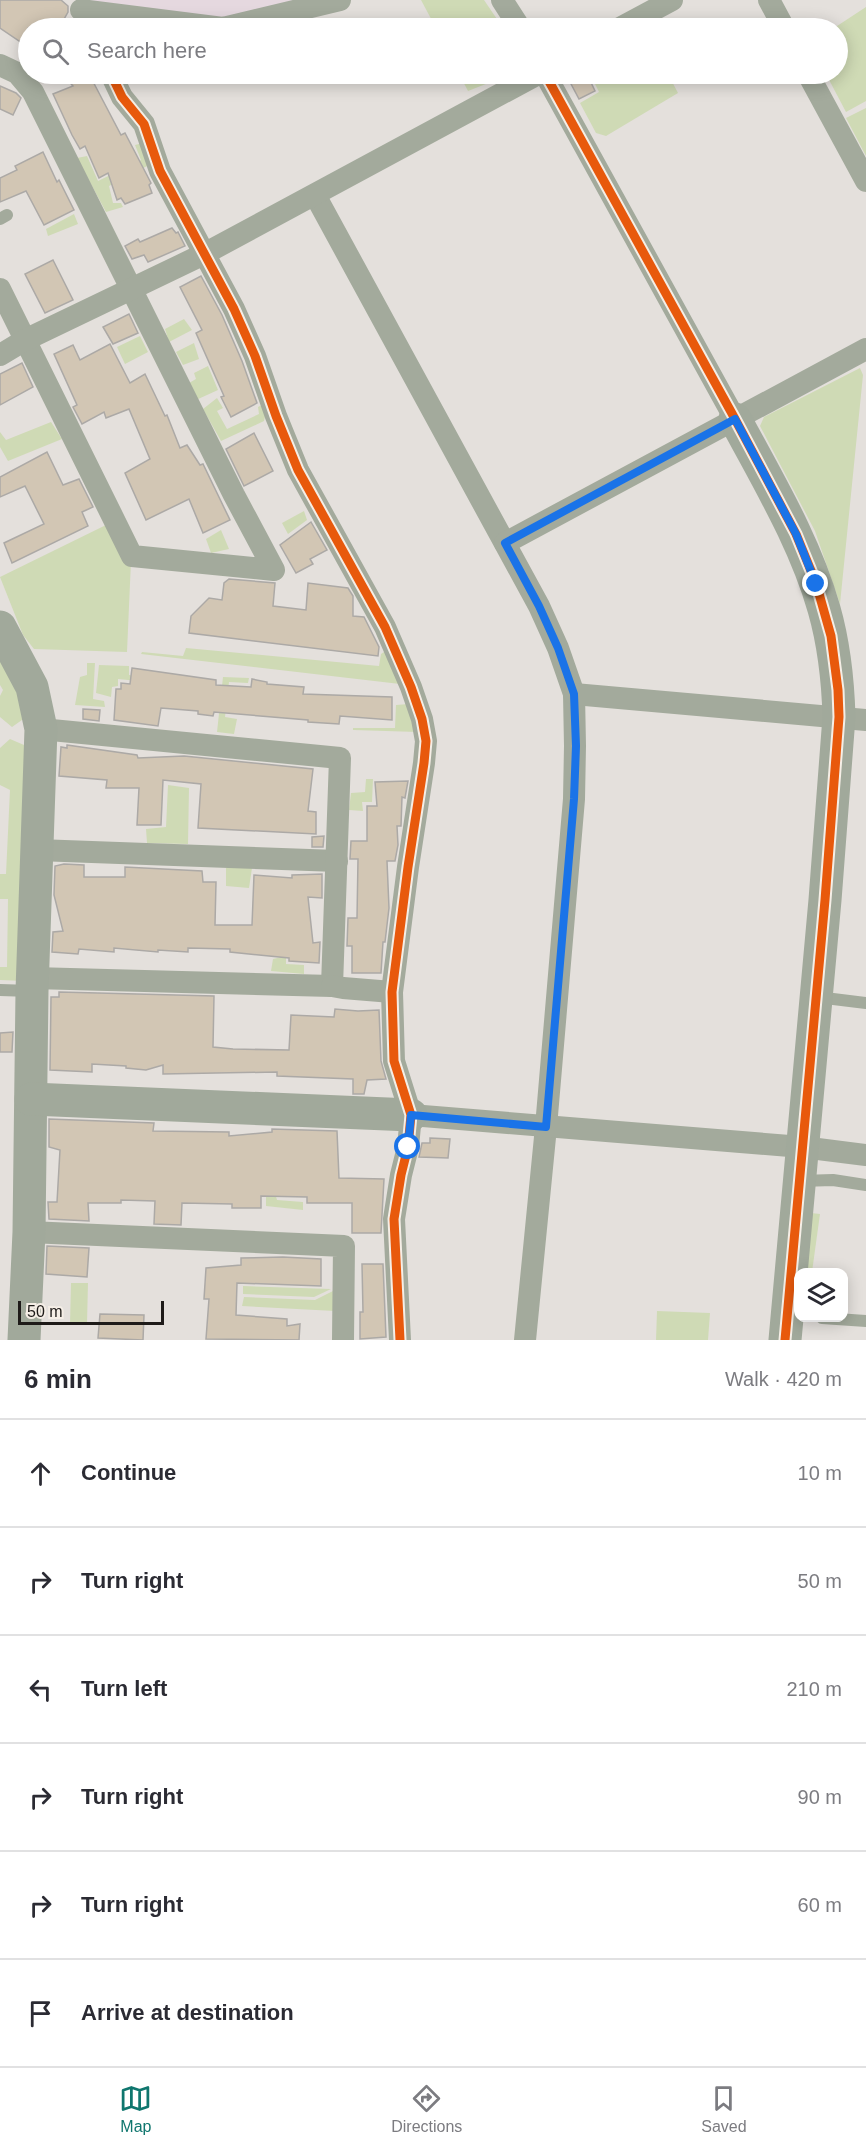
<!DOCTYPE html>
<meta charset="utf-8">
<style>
:root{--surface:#fff;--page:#f2f2f3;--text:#2b2b33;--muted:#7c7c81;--line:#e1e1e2;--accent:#0f766e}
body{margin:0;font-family:Arial,sans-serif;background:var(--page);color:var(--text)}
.controls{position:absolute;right:18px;bottom:18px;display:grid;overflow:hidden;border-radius:12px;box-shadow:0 3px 15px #0003}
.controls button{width:54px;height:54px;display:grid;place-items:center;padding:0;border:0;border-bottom:2px solid var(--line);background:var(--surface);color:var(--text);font:30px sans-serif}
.scale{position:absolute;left:18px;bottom:15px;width:146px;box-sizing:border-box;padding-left:6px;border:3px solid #1e1b19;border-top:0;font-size:16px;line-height:21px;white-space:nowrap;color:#1e1b19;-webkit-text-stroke:4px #f5eee6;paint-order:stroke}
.stop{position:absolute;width:18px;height:18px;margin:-14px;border:4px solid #1a73e8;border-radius:50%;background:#fff}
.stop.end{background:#1a73e8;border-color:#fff;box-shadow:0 2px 6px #0008}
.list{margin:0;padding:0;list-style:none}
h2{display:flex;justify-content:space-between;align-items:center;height:78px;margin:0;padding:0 24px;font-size:26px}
h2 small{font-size:20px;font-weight:400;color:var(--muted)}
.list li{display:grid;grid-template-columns:39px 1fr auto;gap:18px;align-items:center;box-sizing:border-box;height:108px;padding:0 24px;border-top:2px solid var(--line)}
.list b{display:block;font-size:22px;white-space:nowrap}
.list em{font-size:20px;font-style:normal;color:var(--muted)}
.icon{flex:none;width:33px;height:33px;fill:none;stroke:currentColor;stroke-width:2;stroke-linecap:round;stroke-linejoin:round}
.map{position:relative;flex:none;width:866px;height:1340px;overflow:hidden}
.search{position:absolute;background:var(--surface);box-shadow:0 3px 15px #0003;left:18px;right:18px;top:18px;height:66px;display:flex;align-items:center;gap:15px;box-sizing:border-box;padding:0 21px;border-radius:33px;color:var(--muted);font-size:22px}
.sheet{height:726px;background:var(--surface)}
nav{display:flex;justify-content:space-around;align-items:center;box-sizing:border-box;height:84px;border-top:2px solid var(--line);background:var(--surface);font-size:16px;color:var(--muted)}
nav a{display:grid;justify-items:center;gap:3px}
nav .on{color:var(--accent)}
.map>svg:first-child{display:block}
.education{fill:#e5d8df}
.green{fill:#cfdab5}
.building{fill:#d2c6b4;stroke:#aca9a6;stroke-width:1.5}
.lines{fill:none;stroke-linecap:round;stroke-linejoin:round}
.lane{stroke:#a3aa9c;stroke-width:12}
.street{stroke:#a3aa9c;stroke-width:22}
.secondary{stroke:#a1a99b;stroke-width:33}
.cycleway-casing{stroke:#f5eee6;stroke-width:13}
.cycleway{stroke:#e8590c;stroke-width:9}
.route{stroke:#1a73e8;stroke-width:8}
</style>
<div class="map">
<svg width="866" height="1340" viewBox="0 0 866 1340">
<rect width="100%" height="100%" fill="#e4e0dc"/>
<path class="education" d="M85,0H322L260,24Z"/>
<g class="green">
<path d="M421,0H484L503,28H436Z"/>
<path d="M866,7V101L846,112L826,74H838V28H834Z"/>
<path d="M459,74H511L468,91Z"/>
<path d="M590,74H668L678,93L606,136L596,133L580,103L599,92Z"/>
<path d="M866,108V156L846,118Z"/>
<path d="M143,143L151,164L109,186L113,203H121L123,207L106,212L77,158L87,156L98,181L141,160L135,145Z"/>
<path d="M74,214L78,224L48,236L46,229Z"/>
<path d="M184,319L192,330L169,342L165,329Z"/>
<path d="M140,336L148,352L125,364L117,347Z"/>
<path d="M194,343L199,359L183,365L176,352Z"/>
<path d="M208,366L218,390L196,400L189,383L196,379L194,373Z"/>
<path d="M860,368L863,375L840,604L815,531L760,426L764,417Z"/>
<path d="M217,398L223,408L217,411L227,429L259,414L258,407L262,405L266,412L264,421L221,441L203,409Z"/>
<path d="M51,422L62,439L8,461L0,447V432L6,440Z"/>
<path d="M304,511L307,520L288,534L282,523Z"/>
<path d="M108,524L131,561L127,652L34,649L23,635L0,577Z"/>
<path d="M221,530L229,549L211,553L206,539Z"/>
<path d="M186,648L379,666L381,654L387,650L400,684L141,654L142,652L183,656Z"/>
<path d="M0,659L29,715L12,727L0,717V696L3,690L0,685Z"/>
<path d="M87,663H95L93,699L104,701L105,707L75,705L80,677L87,675Z"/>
<path d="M99,665L129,666V675L139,676L138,681L118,679V686L112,687L111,697L96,693Z"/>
<path d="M223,677L249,678L248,683L229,682L225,717L237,719L234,734L217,732Z"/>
<path d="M409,704L418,732L353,730V728H395L396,705Z"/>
<path d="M10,739L31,748L24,981L0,980V967H7L8,899H0V874H6L10,790L0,785V748Z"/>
<path d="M366,779H373L372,802H362L363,811L349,810L351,793L365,792Z"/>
<path d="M168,785L189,788L188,844L147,843L146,829L166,827Z"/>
<path d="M226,867L252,868L249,888L226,886Z"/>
<path d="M286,956V964L304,965V974L271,971L273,959Z"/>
<path d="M275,1193L277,1200L303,1202V1210L266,1206V1194Z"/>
<path d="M811,1213L820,1214L812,1272H805Z"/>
<path d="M71,1283H88L87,1324H70Z"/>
<path d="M243,1286L331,1289L314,1297L243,1294Z"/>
<path d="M333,1291L335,1311L242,1306L244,1297L315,1300Z"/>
<path d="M657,1311L710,1313L708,1340H656Z"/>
</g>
<g class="building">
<path d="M0,0H61L68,6V12L59,28H28V47L0,28Z"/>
<path d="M62,74H89L121,135L125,133L151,183L149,185L152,193L125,204L121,198L117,200L108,173L99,178L85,146L80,149L72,135L53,94L73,86Z"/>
<path d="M582,74H587L595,91L579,99L570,82Z"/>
<path d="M0,86L16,93L21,98L13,115L0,109Z"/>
<path d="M43,152L57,182L59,180L74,210L44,225L26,191L0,202V178L17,170L15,166Z"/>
<path d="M172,228L176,233L178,232L185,246L148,262L144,255L132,259L125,246L138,239L140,242Z"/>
<path d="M53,260L73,300L45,313L25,274Z"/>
<path d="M201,276L222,315L242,361L257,403L231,417L221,397L224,396L196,333L202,330L180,287Z"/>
<path d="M129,314L138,333L113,344L103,327Z"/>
<path d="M110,344L130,383L145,374L165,416L167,415L180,448L187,445L200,465L203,464L230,520L203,533L189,499L146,520L125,473L150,459L129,409L106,418L104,412L82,424L73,407L77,405L54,354L73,345L80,360Z"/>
<path d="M22,363L33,387L0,405V374Z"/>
<path d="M254,433L273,471L244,486L226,449Z"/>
<path d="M47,452L63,485L79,479L93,507L82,512L88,526L12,563L4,543L44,524L25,486L0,497V477Z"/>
<path d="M311,522L327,550L310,559L313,564L296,573L280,545Z"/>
<path d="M229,579L275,583L273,606L306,610L308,583L348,588L353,596V616L364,617L379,647L378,656L189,633L191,616L209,598L222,600L224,583Z"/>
<path d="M132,668L216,680V685L251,687L252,679L267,682V684L304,687L303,694L392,697V720L340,716L339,724L308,722V720L214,712L213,716L198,714V711L161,708L158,726L114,720L116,689H121V683L130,684Z"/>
<path d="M83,709L100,710L99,721L83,719Z"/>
<path d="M67,745L137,755L138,758L184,756L313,769L308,811L316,812V834L198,828L201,784L163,780L161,825H137L139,788H106L107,780L59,776L61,747L67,748Z"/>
<path d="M408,781L405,798L402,797L401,826H397L398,845L395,861H387L389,908L385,942H383L381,973H352V946H347L348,918H357L358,859H350L351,841H367V806H377L375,782Z"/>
<path d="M324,836L323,847H312V837Z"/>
<path d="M64,864L84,865V877H125V867L202,871L203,882H216L215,925H252L254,875L292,878V875L322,874V898L308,897L313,943L320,942L319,963L289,961V958L230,952V949L188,948V952L158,950V952L114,948V952L79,949L78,954L52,952L53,932L63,931L54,895L55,866Z"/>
<path d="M59,992L214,996L213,1047L233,1049L289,1050L291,1015L334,1017L335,1009L358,1011L379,1010L381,1061L386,1079L367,1080L364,1094H353V1079L277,1076V1072L163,1074V1065L146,1070L126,1068V1066L92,1064V1072L50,1070L51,997H59Z"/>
<path d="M13,1032L12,1052H0V1033Z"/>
<path d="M49,1119L154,1123L153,1131L229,1132V1136L272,1132V1129L337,1131L339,1178L384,1179L381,1233H352V1203H307V1197L261,1196V1208H232V1204L182,1203L181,1225L154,1224L155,1201L121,1200V1203H88L89,1221L49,1219L48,1202H57L60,1150L49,1147Z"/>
<path d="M430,1138L450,1139L448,1158L419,1157L422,1143H430Z"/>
<path d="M47,1246L89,1248L87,1277L46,1274Z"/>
<path d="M283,1257L321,1259V1286L237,1283L236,1315L287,1319V1326L300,1324L299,1340L206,1339L209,1299H204L206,1268L241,1265V1258Z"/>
<path d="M362,1264H383L386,1337L360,1339V1312H363Z"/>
<path d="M100,1314L144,1315L143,1340L98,1338Z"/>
</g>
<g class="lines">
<g class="lane">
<path d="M0,219L7,215"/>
<path d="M0,990L31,991"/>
<path d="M817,997L866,1003"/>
<path d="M800,1181L833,1180L866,1185"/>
<path d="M822,1318L866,1321"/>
</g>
<g class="street">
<path d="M502,0L520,28"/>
<path d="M769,0L784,28"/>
<path d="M81,10L223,28L340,0"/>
<path d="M620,28L672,0"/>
<path d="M0,65L17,73L33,92L234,495L274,570L132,556L0,289"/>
<path d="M111,74L122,97L144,124L160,171L234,309L255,356L276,416L298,470L385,627L411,687L422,719L426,741L424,763L408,867L392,992L394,1061L411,1115L408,1147L401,1175L394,1219L400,1340"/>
<path d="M545,74L735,419"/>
<path d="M808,74L866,181"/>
<path d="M315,195L539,606L558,648L574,694L575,746L574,799L546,1127L525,1340"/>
<path d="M0,355L25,340L204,254L538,74"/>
<path d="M505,543L866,349"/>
<path d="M574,694L866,720"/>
<path d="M37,850L337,861"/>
<path d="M33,978L332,986L340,758L41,729"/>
<path d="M332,986L343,988L392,992"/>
<path d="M411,1115L802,1147L866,1155"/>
<path d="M29,1232L344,1246L343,1340"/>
</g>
<g class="secondary">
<path d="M735,419C768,481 805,542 824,609C834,644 838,681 839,717L825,900L785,1340"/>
<path d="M0,627L32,687L41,729L32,991L29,1232L24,1340"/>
<path d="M31,1099L411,1115"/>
</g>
<g class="cycleway-casing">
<g id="cycleway">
<path d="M111,74L122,97L144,124L160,171L234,309L255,356L276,416L298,470L385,627L411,687L422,719L426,741L424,763L408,867L392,992L394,1061L411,1115L408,1147L401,1175L394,1219L400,1340"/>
<path d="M545,74L735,419L796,534L816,583L831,636L838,690L839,717L825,900L785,1340"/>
</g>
</g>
<use href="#cycleway" class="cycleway"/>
</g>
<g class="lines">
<path class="route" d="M408,1147L411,1115L546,1127L574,799L576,746L574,694L558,648L539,606L505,543L735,419L796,534L816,584"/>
</g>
</svg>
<div class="controls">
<button><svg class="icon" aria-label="layers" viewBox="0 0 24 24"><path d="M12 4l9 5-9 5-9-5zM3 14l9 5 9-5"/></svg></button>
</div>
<div class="scale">50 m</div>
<div class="stop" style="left:408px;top:1147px"></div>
<div class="stop end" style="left:816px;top:584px"></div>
<div class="search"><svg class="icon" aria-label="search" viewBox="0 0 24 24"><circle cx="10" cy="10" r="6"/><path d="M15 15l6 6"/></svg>Search here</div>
</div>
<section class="sheet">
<h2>6 min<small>Walk · 420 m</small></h2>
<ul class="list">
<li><svg class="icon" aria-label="ahead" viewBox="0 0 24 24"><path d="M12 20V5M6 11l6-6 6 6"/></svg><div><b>Continue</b></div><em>10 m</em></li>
<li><svg class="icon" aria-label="right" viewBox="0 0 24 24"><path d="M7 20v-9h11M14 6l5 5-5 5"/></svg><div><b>Turn right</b></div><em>50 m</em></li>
<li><svg class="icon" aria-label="left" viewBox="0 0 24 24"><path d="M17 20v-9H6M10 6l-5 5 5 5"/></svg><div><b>Turn left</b></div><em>210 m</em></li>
<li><svg class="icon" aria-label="right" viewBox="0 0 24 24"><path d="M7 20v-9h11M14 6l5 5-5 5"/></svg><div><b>Turn right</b></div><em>90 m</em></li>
<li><svg class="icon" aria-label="right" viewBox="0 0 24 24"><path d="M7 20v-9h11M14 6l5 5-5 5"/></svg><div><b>Turn right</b></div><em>60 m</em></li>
<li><svg class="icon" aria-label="arrive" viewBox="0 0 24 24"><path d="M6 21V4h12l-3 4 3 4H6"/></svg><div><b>Arrive at destination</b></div></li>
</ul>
</section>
<nav>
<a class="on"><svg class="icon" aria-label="map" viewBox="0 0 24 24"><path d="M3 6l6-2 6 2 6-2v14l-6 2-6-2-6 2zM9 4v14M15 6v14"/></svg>Map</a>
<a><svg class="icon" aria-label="directions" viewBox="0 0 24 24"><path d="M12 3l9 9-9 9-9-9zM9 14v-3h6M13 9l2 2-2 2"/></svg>Directions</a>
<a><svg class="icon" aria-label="saved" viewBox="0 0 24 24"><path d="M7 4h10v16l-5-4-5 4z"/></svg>Saved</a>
</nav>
